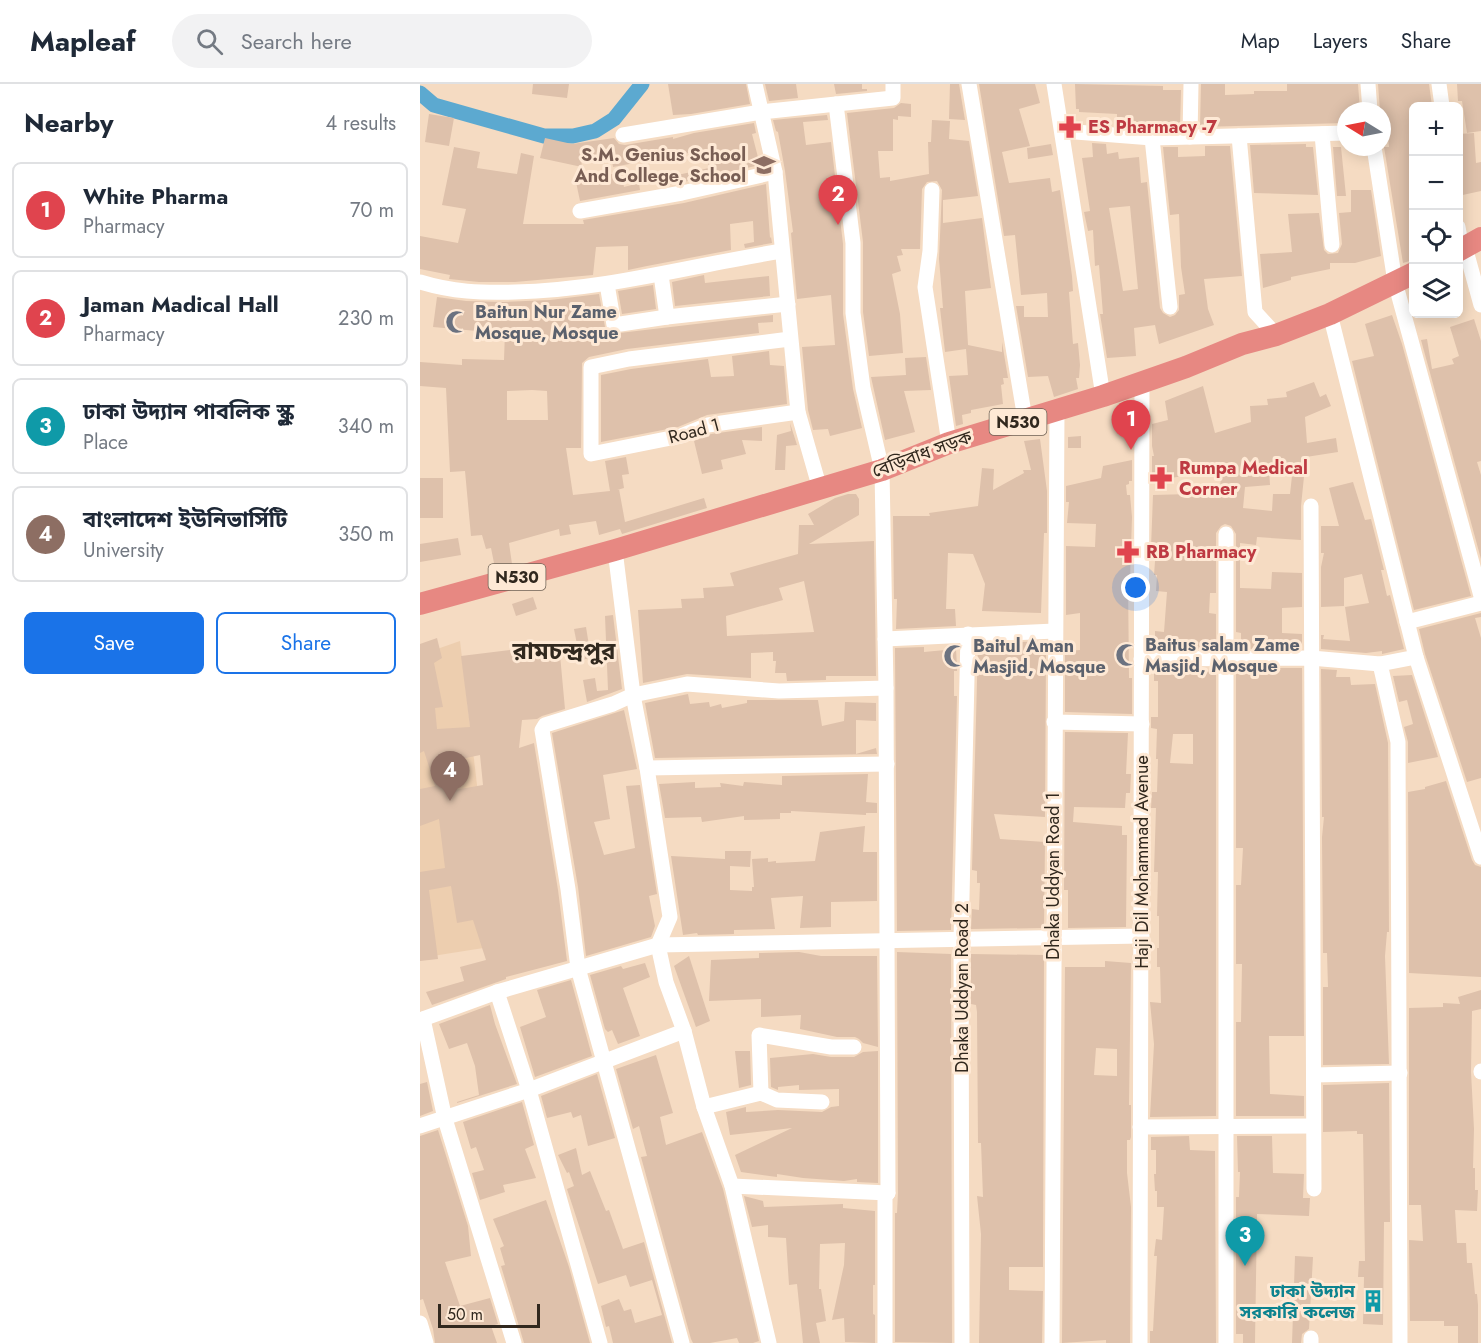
<!DOCTYPE html>
<meta charset="utf-8">
<style>
:root{--surface:#fff;--page:#f2f2f3;--text:#1f2937;--muted:#747a83;--line:#e0e1e3;--accent:#1a73e8}
body{margin:0;font-family:Jost,"Noto Sans Bengali",sans-serif;background:var(--page);color:var(--text)}
.controls{position:absolute;right:18px;top:18px;display:grid;overflow:hidden;border-radius:9px;box-shadow:0 3px 15px #0003}
.controls button{width:54px;height:54px;display:grid;place-items:center;padding:0;border:0;border-bottom:2px solid var(--line);background:var(--surface);color:var(--text);font:30px sans-serif}
.compass{position:absolute;left:917px;top:18px;width:54px;height:54px;border-radius:50%;background:var(--surface);box-shadow:0 3px 15px #0003;rotate:280deg}
.scale{position:absolute;left:18px;bottom:15px;width:102px;box-sizing:border-box;padding-left:6px;border:3px solid #31281e;border-top:0;font-size:16px;line-height:21px;white-space:nowrap;color:#31281e;-webkit-text-stroke:4px #fee9d5;paint-order:stroke}
.you{position:absolute;left:716px;top:504px;width:21px;height:21px;margin:-15px;border:4px solid #fff;border-radius:50%;background:#1a73e8;box-shadow:0 0 0 9px #1a73e833}
.badge{display:grid;place-items:center;width:39px;height:39px;border-radius:50%;background:var(--accent);color:#fff;font-size:20px;font-weight:700}
.pin{position:absolute;translate:-50% -50px;filter:drop-shadow(0 2px 3px #0008)}
.pin::after{content:'';position:absolute;top:32px;width:21px;height:18px;background:inherit;clip-path:polygon(0 0,100% 0,50% 100%)}
.list{margin:0;padding:0;list-style:none}
h2{display:flex;justify-content:space-between;align-items:center;height:78px;margin:0;padding:0 24px;font-size:26px}
h2 small{font-size:20px;font-weight:400;color:var(--muted)}
.list li{display:grid;grid-template-columns:39px 1fr auto;gap:18px;align-items:center;box-sizing:border-box;height:96px;margin:0 12px 12px;padding:0 12px;border:2px solid var(--line);border-radius:9px}
.list b{display:block;font-size:22px;white-space:nowrap}
.list p{margin:0;font-size:20px;white-space:nowrap;color:var(--muted)}
.list em{font-size:20px;font-style:normal;color:var(--muted)}
.actions{display:flex;gap:12px;padding:18px 24px}
.actions a{flex:1;padding:14px 0;border:2px solid var(--accent);border-radius:9px;text-align:center;font-size:21px;color:var(--accent)}
.actions .main{background:var(--accent);color:#fff}
.icon{flex:none;width:33px;height:33px;fill:none;stroke:currentColor;stroke-width:2;stroke-linecap:round;stroke-linejoin:round}
.map{position:relative;flex:none;width:1061px;height:1259px;overflow:hidden}
header{display:flex;align-items:center;gap:36px;box-sizing:border-box;height:84px;padding:0 30px;background:var(--surface);border-bottom:2px solid var(--line)}
header strong{font-size:28px}
nav{display:flex;gap:33px;margin-inline-start:auto;font-size:21px}
.search{width:420px;height:54px;background:var(--page);display:flex;align-items:center;gap:15px;box-sizing:border-box;padding:0 21px;border-radius:33px;color:var(--muted);font-size:22px}
main{display:flex}
aside{flex:1;background:var(--surface)}
.map>svg:first-child{display:block}
.built{fill:#edceaf}
.lines{fill:none;stroke-linecap:round;stroke-linejoin:round}
.canal{stroke:#5ca9d0;stroke-width:15}
.building{fill:#dec1ab;fill-rule:evenodd}
.minor{stroke:#fff;stroke-width:15}
.highway{stroke:#e78882;stroke-width:22}
.labels{text-anchor:middle;stroke-width:6;stroke-linejoin:round;paint-order:stroke}
.shield{fill:#fee9d5;stroke:#6e6255;stroke-width:1.5}
.shield-label{font-size:16px;font-weight:bold;fill:#31281e}
.health-label{font-size:18px;font-weight:bold;fill:#be3a42;stroke:#fee9d5;text-anchor:start}
.education-label{font-size:18px;font-weight:bold;fill:#785e54;stroke:#fee9d5;text-anchor:end}
.worship-label{font-size:18px;font-weight:bold;fill:#5b616d;stroke:#fee9d5;text-anchor:start}
.street-label{font-size:18px;fill:#31281e;stroke:#fee9d5}
.culture-label{font-size:18px;font-weight:bold;fill:#0d838f;stroke:#fee9d5;text-anchor:end}
.district-label{font-size:24px;font-weight:bold;fill:#31281e;stroke:#fee9d5}
</style>
<header>
<strong>Mapleaf</strong>
<div class="search"><svg class="icon" aria-label="search" viewBox="0 0 24 24"><circle cx="10" cy="10" r="6"/><path d="M15 15l6 6"/></svg>Search here</div>
<nav><a>Map</a><a>Layers</a><a>Share</a></nav>
</header>
<main>
<aside>
<h2>Nearby<small>4 results</small></h2>
<ul class="list">
<li><span class="badge" style="background:#e0444e">1</span><div><b>White Pharma</b><p>Pharmacy</p></div><em>70 m</em></li>
<li><span class="badge" style="background:#e0444e">2</span><div><b>Jaman Madical Hall</b><p>Pharmacy</p></div><em>230 m</em></li>
<li><span class="badge" style="background:#0f9aa8">3</span><div><b>ঢাকা উদ্যান পাবলিক স্কুল</b><p>Place</p></div><em>340 m</em></li>
<li><span class="badge" style="background:#8d6e63">4</span><div><b>বাংলাদেশ ইউনিভার্সিটি</b><p>University</p></div><em>350 m</em></li>
</ul>
<div class="actions"><a class="main">Save</a><a>Share</a></div>
</aside>
<div class="map">
<svg width="1061" height="1259" viewBox="0 0 1061 1259">
<rect width="100%" height="100%" fill="#f5dbc2"/>
<path class="built" d="M40,557L76,862L0,874V571Z"/>
<g class="lines">
<path class="canal" d="M0,9L14,21L124,52H153L175,47L194,35L222,0"/>
</g>
<g class="building">
<path d="M113,0H149L147,14L112,10Z"/>
<path d="M248,0H326L330,20L271,30L253,31Z"/>
<path d="M345,0H376L378,14L349,17Z"/>
<path d="M414,0H442V5H447V7L416,10Z"/>
<path d="M530,0H539L545,36L529,35Z"/>
<path d="M559,0H615L620,19L599,25L610,62L582,68L589,99L630,94L632,108L640,106L652,192L653,207L649,208L653,260L658,259L660,281L659,294H656L658,305L634,313L628,292L608,293L596,222H604V233H628L627,209L601,211L595,151L584,152Z"/>
<path d="M655,0L743,2V6H761L760,44L716,43V37L697,36V30L659,28V25H656Z"/>
<path d="M781,0H805V11L834,10V7H867V0H938L940,27H926V39L780,43Z"/>
<path d="M958,0H1009L1012,22H993V71H990L993,113V176L983,179L964,63H969L967,41H965L964,27H960Z"/>
<path d="M1037,0H1061V47L1047,49L1042,17H1038Z"/>
<path d="M481,19L491,20V33L478,32V36L473,35V67H458L460,94L470,93V97L509,90L508,58H511L512,36L530,37L529,55L549,57L558,112L523,116V139L562,134L571,204L545,207L548,261L582,268V258L588,294H583L584,300L581,301L583,320L551,326V329L542,331L543,340L536,342L529,292L548,291L546,265L525,268L520,224H523L519,175L522,106L517,97L507,98L502,105L500,165H481L483,171L477,172L481,187L472,190L480,230L483,269L449,272L443,228V158L427,29L474,24Z"/>
<path d="M9,30L34,34L29,62L5,58Z"/>
<path d="M407,31L408,36L383,38L386,61L411,58L423,160V230L433,305L442,344L410,352L408,345L393,346L388,326L382,263L415,261L411,211L377,215L371,149L373,148L365,87L358,48L356,47L353,36Z"/>
<path d="M334,39L336,49L332,50L340,81L245,102L244,94L289,84L285,66L193,83L191,70L161,74L162,83L120,74L125,54L152,60L194,54L199,60L205,61L253,53V55L274,49Z"/>
<path d="M1054,49L1056,79L1061,78V107L1038,112V50Z"/>
<path d="M672,59L686,60L687,70L698,68L699,75L719,73L721,99L727,98L740,224L743,229L750,233L755,231L759,226V211L765,210L761,183L759,130L750,131L743,63H758V73L785,72V62H810L822,192L784,195L788,225L794,241L739,260L735,241L714,244L716,272L687,274L680,230H683L679,181L675,182L673,146L668,147L664,128L670,127L662,74L673,73ZM710,122L718,205L703,207L689,124Z"/>
<path d="M631,60L633,71L608,75L607,64Z"/>
<path d="M886,60V63H893L898,111L834,109L830,61Z"/>
<path d="M34,63L60,68L57,84L97,90L101,69L114,72L103,140H164L163,136L264,119L346,100L350,154L351,153L352,159L325,164L324,160L334,158L333,137L310,140L311,166L227,182L208,186V162L176,163L173,191L95,198H59L29,195L30,191L0,185V152L38,159L46,125L22,121Z"/>
<path d="M913,63H921L926,112H917Z"/>
<path d="M201,88L204,103L219,99L220,106L160,117L156,98Z"/>
<path d="M931,106H951L961,172L935,179H910V185L871,193V196L843,204L840,170L872,168L868,130L899,129L904,166L908,170L918,169L922,160L919,129L931,128Z"/>
<path d="M284,191L285,199L349,192L350,212L255,222L252,198Z"/>
<path d="M233,201L236,225L202,230L198,207Z"/>
<path d="M179,210L185,243L191,250L353,231V238L338,239L339,249L207,265L169,273L162,279L161,364H146L153,411L190,407L185,377L206,373L209,390L202,391L204,404L197,406L199,405L205,438L284,414L287,424L202,450L200,445L179,451L176,437L149,441L151,450L140,452L139,445L89,459L92,480L75,484L71,464L66,465L62,451L51,452L45,387L30,388L26,304L0,302V278L42,281V275L84,276L85,247L57,245V247L13,243L17,213L46,217L83,218L130,216ZM112,306L127,307L128,336H87V307Z"/>
<path d="M972,231L982,260L1051,512L994,526L932,277L954,272L945,240Z"/>
<path d="M1054,235L1061,257V377L1057,378L1061,391V475L1001,256L1007,255L1012,285L1034,280L1032,275L1039,272L1030,243Z"/>
<path d="M349,267L350,281L364,282L367,320L287,331L258,343L181,358V291L211,285L288,275L291,293L314,292L312,272Z"/>
<path d="M506,273L511,306L484,307L495,348L465,356L451,293L486,291L485,274Z"/>
<path d="M894,298L900,313L906,310L911,322L885,333L887,359L916,354L918,368L886,373L881,422V456L837,453L836,461L820,459V504L851,505L852,488L882,489V523L862,524V549L882,550V564L821,565V549L816,548V450L811,442L805,440L801,442L796,449V509H790L789,529L796,530V565H735V547L744,548L747,508L736,507L737,491H734L736,464H731L733,411L770,410V412L800,409L801,386L732,397V372H734L732,362V340L748,336L745,317L783,302L795,349L831,338L830,322L848,321L847,315L867,313L866,308ZM873,383L870,410H853L852,427L823,424L825,403L850,401L849,385Z"/>
<path d="M370,339L377,361L366,362L365,386H355L357,351L371,347Z"/>
<path d="M342,343V357L322,356L326,370L301,376L303,385L282,390L274,357L291,350Z"/>
<path d="M661,352V364H648V353Z"/>
<path d="M620,355L627,407V449H624L621,529L562,527L565,500L553,470L528,469L526,525H535L536,542L476,545L477,515H474L473,432H510L509,429L558,422L562,384L574,385L573,406L604,389L603,386H611L604,357Z"/>
<path d="M712,376V397H709V400L706,401L707,411H710L712,433L710,495H708L709,594H712V630L645,628V567L660,566V529L646,531V462L675,463L676,440L647,439L649,418H646V402L681,394L683,382Z"/>
<rect x="0" y="394" width="23" height="40"/>
<path d="M933,398L945,436L951,435L964,486H961L967,512L970,511L984,565L962,570V567L946,569L901,565V551H904L903,555L930,557L925,523L949,519L942,490L924,494V522L901,523V483L904,469H901V442H919L909,404Z"/>
<path d="M428,410H436L439,415V431L389,460L454,457L456,592H406V596L367,597L366,589H355L356,577H353V568L331,569V594L267,590L223,599L218,526L262,524L261,515L284,514L283,504L314,502L310,489L378,470L379,441H394L388,430L415,414ZM384,497L394,548L307,552L306,532L363,516L359,504Z"/>
<path d="M38,454L41,471L0,478V460Z"/>
<path d="M113,513L117,525L96,532L92,520Z"/>
<path d="M1061,529V533L1055,534L1061,554V694L1047,698L1005,570L999,545Z"/>
<path d="M193,531L202,605L167,618L163,596L175,594L177,607L188,606L185,532Z"/>
<path d="M166,543L171,574L160,576L154,545Z"/>
<path d="M17,554L22,574L14,579L23,623L15,624L17,645L50,643L41,572L139,560L145,625L122,632L117,635L102,636L99,664L114,659L138,806L147,877L86,893V895L12,921L6,908L44,897L40,883L66,876L53,836L37,839L31,802L9,806L18,875L0,877V788L25,784L19,735L0,742V705L15,702L4,667L0,669V560ZM60,671L63,701L29,707L23,679Z"/>
<path d="M624,557V568H626L625,733L574,730L580,755L625,758L624,844L551,845L552,825L559,826L560,799H557V787L552,786L558,560Z"/>
<path d="M504,563V568L536,565L537,583V587H534V612H537L531,846L477,847L475,564Z"/>
<path d="M765,584V586L793,588V584H796V1032L730,1033L734,960L730,918L741,919L740,883H737V864H739V832H737L738,788H734L736,724H731L732,708H737L738,675H736L737,645L731,644V633H738V597H734V585ZM753,650H773V680L750,679Z"/>
<path d="M816,584H882L884,952H849L850,1010L884,1012V1032H816V938H821L822,880H816V801H821L823,764H816Z"/>
<path d="M901,585L917,586L916,593H930L931,601L955,600L968,659L969,848H967L965,872L969,980L903,981V903H908L907,869H903L902,753L904,733H902Z"/>
<path d="M992,591L1018,673L988,679V658L984,643L993,640L987,616L979,618L973,592Z"/>
<path d="M268,610L270,620L289,618L290,623L301,620L302,624L327,619V616H398L402,642L424,637L425,618L456,619V637L436,636V670L456,664L457,670L235,674L225,619Z"/>
<path d="M204,626L217,685L183,691L190,735L174,738L184,771L215,764L206,702L220,701L237,810L229,812L235,842L231,853L166,872L158,803L132,649Z"/>
<path d="M645,648L708,649L706,690H711L710,709H706L705,724L654,723L653,738L702,742V751H707L706,843L648,844V806H644Z"/>
<path d="M448,690L446,718L457,719V729H446V731L371,727V729H360V735L324,736V732L282,738L281,733L245,734L239,700L275,698V704L301,703L300,699L323,702L324,698L362,701V692Z"/>
<path d="M1026,697L1052,776L1055,781L1061,783V893L989,889L988,708L1005,705V703Z"/>
<path d="M445,742L443,768H457V817L411,818V843L380,844L383,812L351,814L355,845L314,846V850L278,851L277,849L263,851L251,772L305,775V767H331L330,783L310,782V806L332,807V803H334L332,775L348,774V778L356,777V779L395,777L400,748Z"/>
<path d="M379,868L401,872H457L458,963L443,959L439,955L435,953H417L380,945L381,931L341,933V915L289,917L291,876L339,874V869Z"/>
<path d="M477,868L531,870L532,1259L475,1258V1129H477L478,1109Z"/>
<path d="M551,870L624,871L623,1183H589V1206L623,1207L622,1259H559L561,1150L557,1112L563,1113L561,1059H558L557,928L556,921L551,920Z"/>
<path d="M269,872L290,937L276,943L254,882Z"/>
<path d="M685,877L711,879L709,1021H711V1053L710,1056H707V1089L711,1123L710,1259H686V1256L642,1259L645,883H685ZM676,964L697,965V992L674,991Z"/>
<path d="M225,879L230,893L203,904L220,952L198,960L192,946L188,948L185,945L170,891L201,882L203,885Z"/>
<path d="M151,896L172,972L115,993L100,943L126,933L117,906Z"/>
<path d="M1061,906V925L1052,927L1051,988L1054,1045L1053,1084H1055V1106H1058L1057,1127L1035,1126L1037,1159H1046L1047,1179H1052L1055,1210H1057L1058,1221V1259H1038V1242H1024V1237H990L989,1156L1003,1157L1001,1121H989V924L1023,923V919L1040,920L1038,913Z"/>
<path d="M70,921L75,940L97,1000L37,1019V1018L59,1011L55,982L47,959L29,965L19,940Z"/>
<path d="M315,967H330L331,1001L319,1004Z"/>
<path d="M458,967V1099L437,1098V1095L424,1097L383,1094L357,1090V1093L321,1088L315,1071L372,1044L310,1051L306,1028L326,1023V1028L358,1026L402,1028L411,1023L419,1022V1005L379,1006V1001L358,1003V1006L351,1003L350,974L393,970L411,973H434L443,968Z"/>
<path d="M236,971L253,1029L240,1033L246,1061L282,1048L303,1105L339,1257L333,1259H319L317,1254L290,1259H273L271,1255L221,1073L227,1072L219,1042L213,1045L196,985Z"/>
<path d="M177,990L195,1054L168,1062L161,1031L153,1034L151,1028L127,1034L121,1012Z"/>
<path d="M7,998L13,1027L0,1032V1000Z"/>
<path d="M969,999L970,1138H964L963,1241L943,1240L944,1193H938L939,1177H945L943,1050H937V1047L903,1048V1001Z"/>
<path d="M102,1018L114,1061L105,1065L116,1094L83,1101L85,1108L60,1116L52,1089L64,1086L56,1063L51,1065L43,1038Z"/>
<path d="M18,1046L48,1142L51,1172L25,1178L40,1222L70,1214L78,1240L71,1242L77,1259H15L13,1245L3,1215L0,1216V1052Z"/>
<path d="M769,1052L770,1066L795,1067L796,1259H730V1247H733L737,1172H734L736,1155L742,1156L744,1123H737V1107H735L734,1090H736V1066H731V1053Z"/>
<path d="M817,1052H852L853,1089L884,1090L883,1114H890L889,1132L837,1130L835,1259H823V1250H816V1113H819L820,1088H818Z"/>
<path d="M156,1064L162,1091L170,1087L186,1127L189,1126L203,1165L224,1158L252,1259H193L189,1242L186,1243L181,1222L199,1215L204,1227L211,1225L215,1239L242,1231L232,1196L210,1203L206,1191L178,1200L147,1105L154,1102L149,1088L147,1089L138,1071Z"/>
<path d="M324,1112L343,1117L344,1123L423,1120V1124L455,1127V1201H453V1230L455,1231V1259L425,1258L424,1234L412,1236L424,1181L425,1159L400,1160L399,1205H401L406,1237L396,1239L400,1259H383L377,1200L369,1201L366,1154L348,1153V1141L332,1143Z"/>
<path d="M126,1116L149,1183L170,1259H104L81,1182L85,1181L80,1164L84,1162L73,1135Z"/>
<path d="M875,1172L893,1173L889,1245L882,1250L881,1259H872Z"/>
</g>
<g class="lines">
<g class="minor">
<path d="M335,0L355,88L378,328L400,405"/>
<path d="M549,0L605,335"/>
<path d="M634,0L683,312"/>
<path d="M948,0L950,27"/>
<path d="M1019,0L1022,22"/>
<path d="M416,20L433,159V229L443,304L462,386L466,604L468,1109H465V1259"/>
<path d="M643,47L732,54L926,49"/>
<path d="M902,50L912,161"/>
<path d="M203,51L341,28L473,14V0"/>
<path d="M819,52L835,228L856,251"/>
<path d="M770,53L771,0"/>
<path d="M732,54L750,223"/>
<path d="M954,63L975,198L1061,512"/>
<path d="M512,106L510,167L505,203L529,359"/>
<path d="M160,127L262,109L355,88"/>
<path d="M1038,143L1042,165"/>
<path d="M1045,163L1061,221"/>
<path d="M241,191L247,233L368,220"/>
<path d="M0,198C32,208 62,209 95,208C186,206 273,181 362,167"/>
<path d="M187,200L194,241L247,233"/>
<path d="M910,230L996,573L1061,773"/>
<path d="M370,255L209,275L171,283V370L261,352L288,341L378,328"/>
<path d="M891,422L894,1105"/>
<path d="M195,466L213,611L227,684L250,833L238,861L246,898L264,947L284,1023L312,1102L349,1259"/>
<path d="M987,538L1061,519"/>
<path d="M465,555L635,547"/>
<path d="M721,575L891,574L960,580L996,573"/>
<path d="M960,580L978,658L980,1259"/>
<path d="M634,638L722,640"/>
<path d="M227,684L467,680"/>
<path d="M77,908L109,1006L180,1259"/>
<path d="M3,935L25,1035L94,1259"/>
<path d="M0,936L77,908L238,861L722,852"/>
<path d="M1061,987V988"/>
<path d="M894,991L980,989"/>
<path d="M341,1009L339,951L411,963H434"/>
<path d="M284,1023L341,1009L357,1016L402,1018"/>
<path d="M0,1042L109,1006L264,947"/>
<path d="M720,1043L893,1042"/>
<path d="M312,1102L468,1109"/>
<path d="M0,1239L6,1259"/>
<path d="M891,1254V1259"/>
<path d="M262,1259L158,884L148,805L122,646L125,641L193,620L213,611L267,600L359,607L466,604"/>
<path d="M542,1259L541,856L548,550"/>
<path d="M632,1259L637,326"/>
<path d="M720,1259L722,297"/>
<path d="M806,1259V450"/>
</g>
<g class="highway">
<path d="M1038,167L1061,154"/>
<path d="M0,520L195,466L462,386L529,359L683,312L766,283L822,260L856,251L910,230L994,189"/>
</g>
</g>
<defs>
<g id="pharmacy-bare" transform="scale(1.8)"><path d="M-2-6h4v4h4v4h-4v4h-4v-4h-4v-4h4Z" fill="#e0444e" stroke="#fee9d5" stroke-width="2.5" paint-order="stroke"/></g>
<g id="school-bare" transform="scale(1.8)"><path d="M0-5L7-2L0 1L-7-2ZM-4 1L0 2.5L4 1V4Q0 6-4 4Z" fill="#8d6e63" stroke="#fee9d5" stroke-width="2.5" paint-order="stroke"/></g>
<g id="mosque-bare" transform="scale(1.8)"><path d="M3.5-4.9A6 6 0 1 0 3.5 4.9A5 5 0 1 1 3.5-4.9Z" fill="#6b7280" stroke="#fee9d5" stroke-width="2.5" paint-order="stroke"/></g>
<g id="building-bare" transform="scale(1.8)"><path d="M-4-6H4V6H1V3H-1V6H-4ZM-2.5-4.3h1.7v1.8h-1.7ZM.8-4.3h1.7v1.8H.8ZM-2.5-1h1.7V.8h-1.7ZM.8-1h1.7V.8H.8Z" fill="#0f9aa8" stroke="#fee9d5" stroke-width="2.5" paint-order="stroke"/></g>
</defs>
<g fill-rule="evenodd">
<use href="#pharmacy-bare" x="650" y="43"/>
<use href="#school-bare" x="344" y="81"/>
<use href="#mosque-bare" x="37" y="238"/>
<use href="#pharmacy-bare" x="741" y="394"/>
<use href="#pharmacy-bare" x="708" y="468"/>
<use href="#mosque-bare" x="707" y="571"/>
<use href="#mosque-bare" x="535" y="572"/>
<use href="#building-bare" x="953" y="1217"/>
</g>
<g class="labels">
<g class="shield">
<rect x="569.5" y="325" width="57" height="26" rx="4.5"/>
<rect x="68.5" y="480" width="57" height="26" rx="4.5"/>
</g>
<g class="shield-label">
<text x="598" y="344">N530</text>
<text x="97" y="499">N530</text>
</g>
<g class="health-label">
<text x="668" y="49">ES Pharmacy -7</text>
<text x="759" y="390">Rumpa Medical<tspan x="759" dy="21">Corner</tspan></text>
<text x="726" y="474">RB Pharmacy</text>
</g>
<g class="education-label">
<text x="326" y="77">S.M. Genius School<tspan x="326" dy="21">And College, School</tspan></text>
</g>
<g class="worship-label">
<text x="55" y="234">Baitun Nur Zame<tspan x="55" dy="21">Mosque, Mosque</tspan></text>
<text x="725" y="567">Baitus salam Zame<tspan x="725" dy="21">Masjid, Mosque</tspan></text>
<text x="553" y="568">Baitul Aman<tspan x="553" dy="21">Masjid, Mosque</tspan></text>
</g>
<g class="street-label">
<text transform="translate(274 347) rotate(-15)" y="6">Road 1</text>
<text transform="translate(502 370) rotate(-20)" y="6">বেড়িবাধ সড়ক</text>
<text transform="translate(722 778) rotate(-90)" y="6">Haji Dil Mohammad Avenue</text>
<text transform="translate(633 792) rotate(-90)" y="6">Dhaka Uddyan Road 1</text>
<text transform="translate(542 904) rotate(-90)" y="6">Dhaka Uddyan Road 2</text>
</g>
<g class="culture-label">
<text x="935" y="1213">ঢাকা উদ্যান<tspan x="935" dy="21">সরকারি কলেজ</tspan></text>
</g>
<g class="district-label">
<text x="144" y="575">রামচন্দ্রপুর</text>
</g>
</g>
</svg>
<div class="controls">
<button>+</button>
<button>−</button>
<button><svg class="icon" aria-label="locate" viewBox="0 0 24 24"><circle cx="12" cy="12" r="6"/><path d="M12 2v4M12 18v4M2 12h4M18 12h4"/></svg></button>
<button><svg class="icon" aria-label="layers" viewBox="0 0 24 24"><path d="M12 4l9 5-9 5-9-5zM3 14l9 5 9-5"/></svg></button>
</div>
<svg class="compass" viewBox="-18 -18 36 36"><path d="M0-13l5 13h-10z" fill="#e53935"/><path d="M0 13l5-13h-10z" fill="#747a83"/></svg>
<div class="scale">50 m</div>
<div class="you"></div>
<div class="pin badge" style="left:711px;top:366px;background:#e0444e">1</div>
<div class="pin badge" style="left:418px;top:141px;background:#e0444e">2</div>
<div class="pin badge" style="left:825px;top:1182px;background:#0f9aa8">3</div>
<div class="pin badge" style="left:30px;top:717px;background:#8d6e63">4</div>
</div>
</main>
